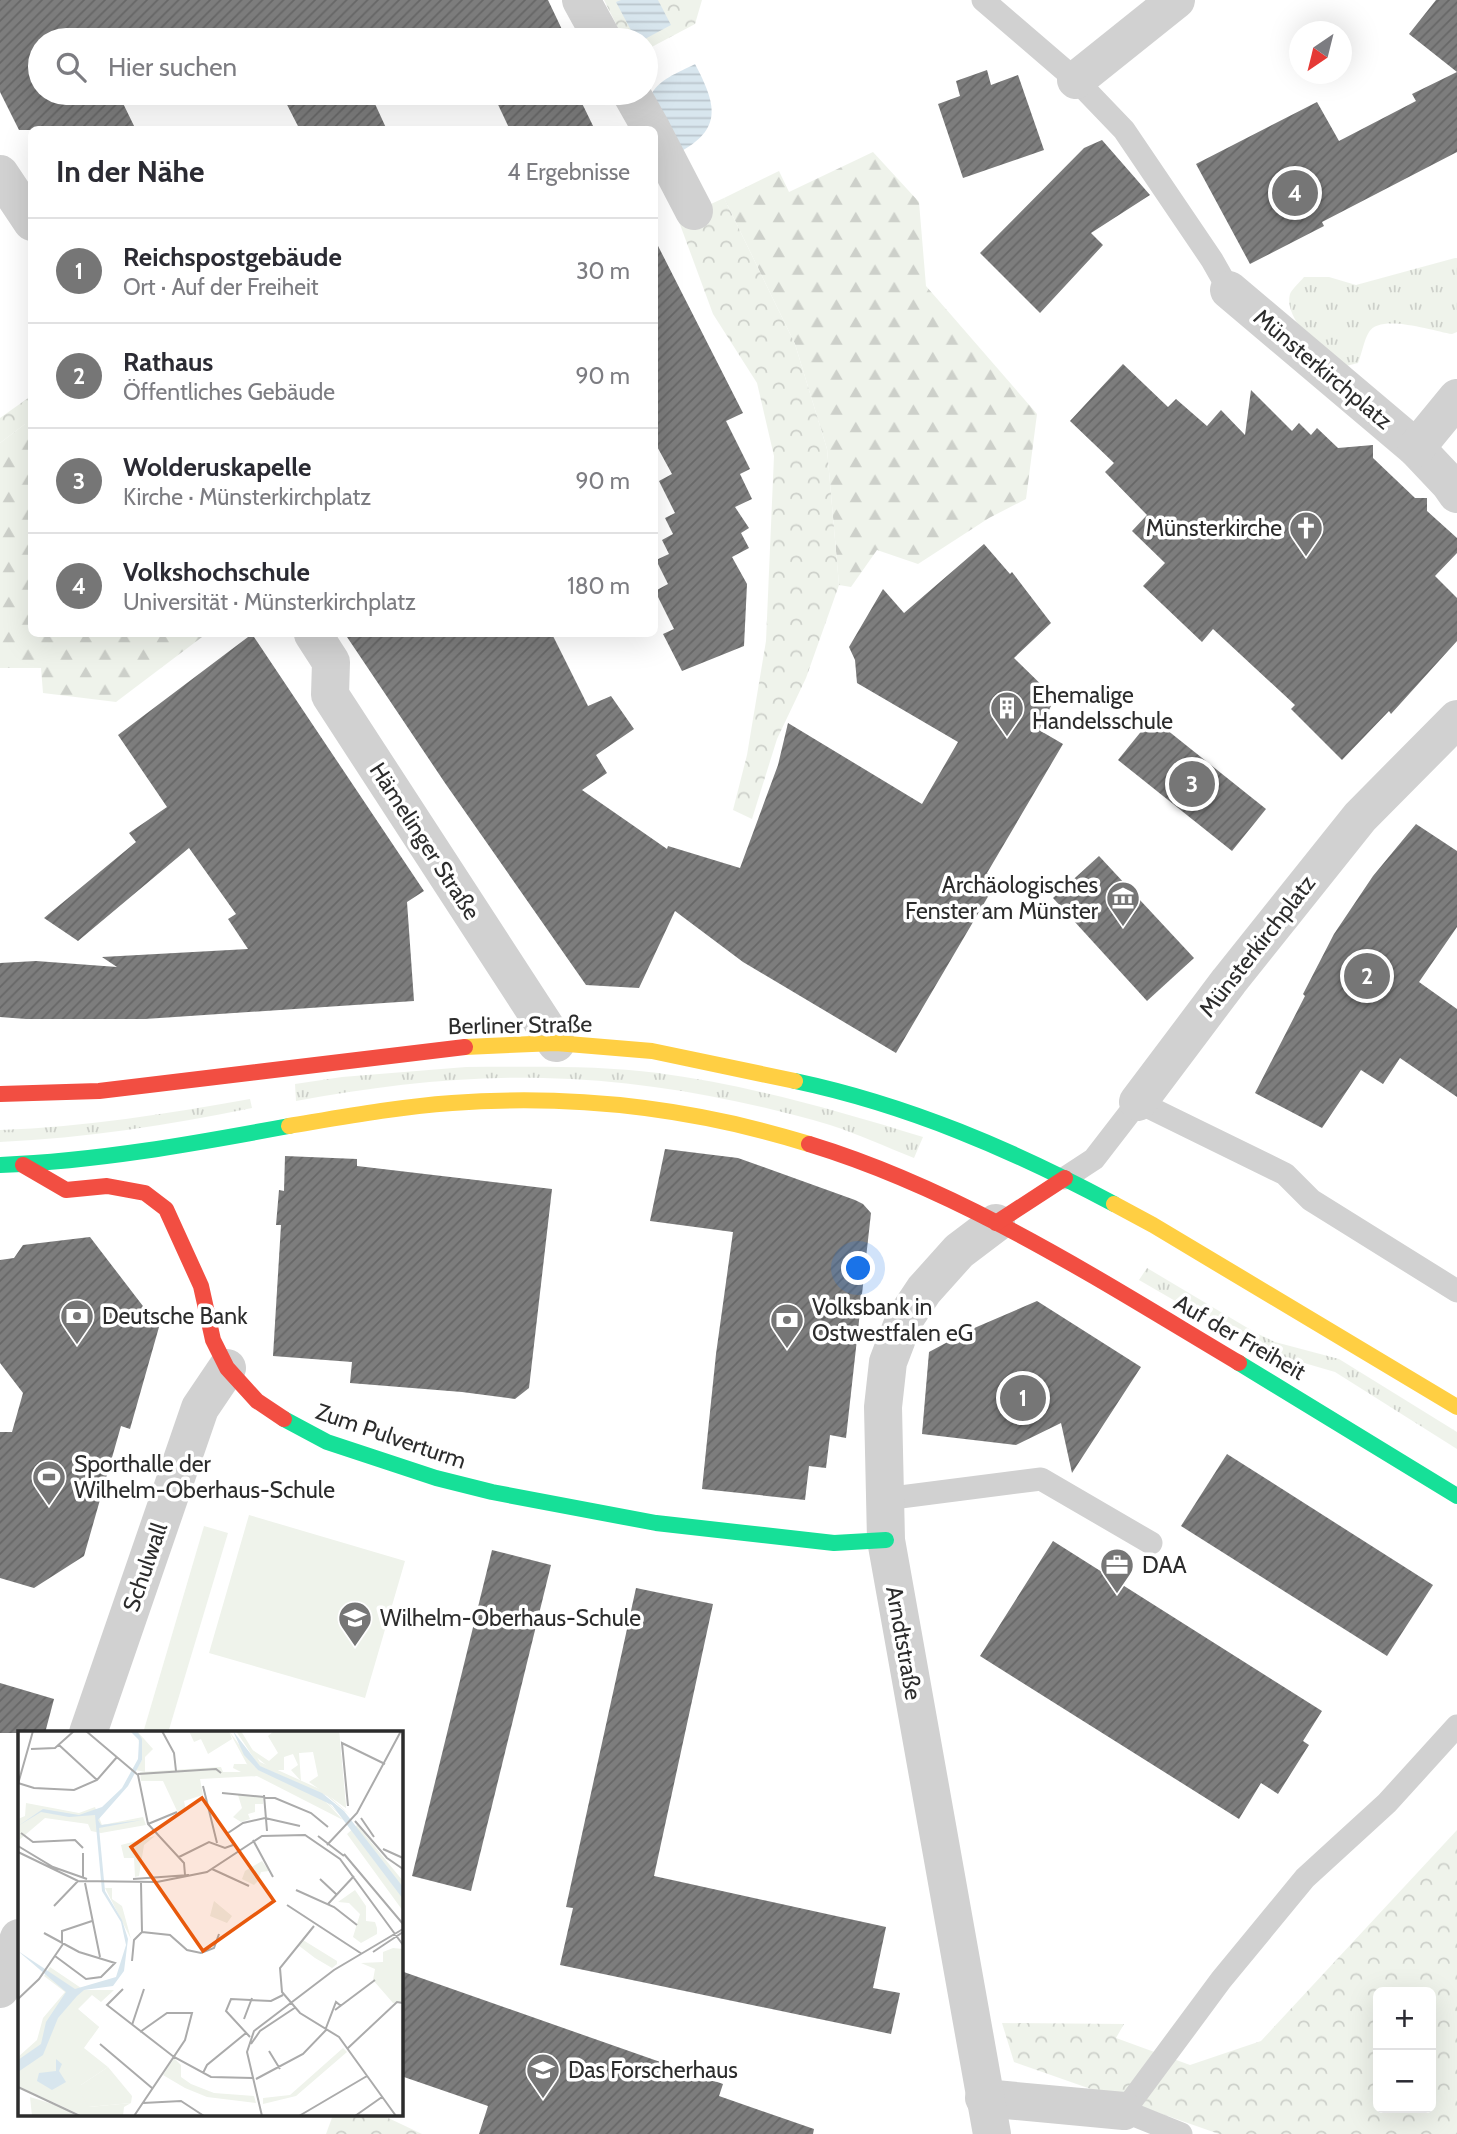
<!DOCTYPE html>
<html lang="de">
<meta charset="utf-8">
<style>
:root{--surface:#fff;--page:#f7f7f7;--text:#2b2b33;--muted:#7c7c81;--line:#e1e1e2;--accent:#767676}
body{margin:0;font-family:Cabin,sans-serif;background:var(--page);color:var(--text)}
.controls{position:absolute;right:21px;bottom:21px;display:grid;overflow:hidden;border-radius:10px;box-shadow:0 7px 28px #0002}
.controls button{width:63px;height:63px;display:grid;place-items:center;padding:0;border:0;border-bottom:2px solid var(--line);background:var(--surface);color:var(--text);font:35px sans-serif}
.compass{position:absolute;left:1289px;top:21px;width:63px;height:63px;border-radius:50%;background:var(--surface);box-shadow:0 7px 28px #0002;rotate:215deg}
.you{position:absolute;left:859px;top:1269px;width:24px;height:24px;margin:-18px;border:5px solid #fff;border-radius:50%;background:#1a73e8;box-shadow:0 0 0 10px #1a73e833}
.badge{display:grid;place-items:center;width:46px;height:46px;border-radius:50%;background:var(--accent);color:#fff;font-size:23px;font-weight:700}
.pin{position:absolute;translate:-50% -50%;border:4px solid #fff;box-shadow:0 2px 7px #0006}
.list{margin:0;padding:0;list-style:none}
h2{display:flex;justify-content:space-between;align-items:center;height:91px;margin:0;padding:0 28px;font-size:30px}
h2 small{font-size:23px;font-weight:400;color:var(--muted)}
.list li{display:grid;grid-template-columns:46px 1fr auto;gap:21px;align-items:center;box-sizing:border-box;height:105px;padding:0 28px;border-top:2px solid var(--line)}
.list b{display:block;font-size:26px;white-space:nowrap}
.list p{margin:0;font-size:23px;white-space:nowrap;color:var(--muted)}
.list em{font-size:23px;font-style:normal;color:var(--muted)}
.icon{flex:none;width:38px;height:38px;fill:none;stroke:currentColor;stroke-width:2;stroke-linecap:round;stroke-linejoin:round}
.map{position:relative;flex:none;width:1457px;height:2134px;overflow:hidden}
.search{position:absolute;background:var(--surface);box-shadow:0 7px 28px #0002;left:28px;top:28px;width:630px;height:77px;display:flex;align-items:center;gap:18px;box-sizing:border-box;padding:0 24px;border-radius:38px;color:var(--muted);font-size:26px}
.panel{position:absolute;background:var(--surface);box-shadow:0 7px 28px #0002;left:28px;top:126px;width:630px;height:511px;border-radius:10px}
.map>svg:first-child{display:block}
.grass{fill:url(#grass-tufts)}
.forest{fill:url(#forest-firs)}
.park{fill:url(#park-crowns);fill-rule:evenodd}
.garden{fill:#eff3eb}
.water{fill:url(#water-rules)}
.building{fill:url(#building-hatch)}
.lines{fill:none;stroke-linecap:round;stroke-linejoin:round}
.lane{stroke:#d1d1d1;stroke-width:23}
.street{stroke:#d1d1d1;stroke-width:38}
.fast{stroke:#16e098;stroke-width:16}
.slow{stroke:#ffcf43;stroke-width:16}
.jam{stroke:#f24e42;stroke-width:16}
.labels{text-anchor:middle;stroke-width:7;stroke-linejoin:round;paint-order:stroke}
.street-label{font-size:23px;fill:#2c2c2c;stroke:#fff}
.poi-label{font-size:23px;fill:#2c2c2c;stroke:#fff;text-anchor:start}
.inset-road{fill:none;stroke:#ababab;stroke-width:2}
.view{fill:#e8590c;fill-opacity:0.15;stroke:#e8590c;stroke-width:3.5}
.inset-edge{fill:none;stroke:#2c2c2c;stroke-width:3.5}
</style>
<div class="map">
<svg width="1457" height="2134" viewBox="0 0 1457 2134">
<defs>
<pattern id="grass-tufts" width="24" height="20" patternUnits="userSpaceOnUse" patternTransform="scale(1.75)"><rect width="24" height="20" fill="#eff3eb"/><path d="M3 7l-1-3M5 7V3M7 7l1-3M15 17l-1-3M17 17v-4M19 17l1-3" fill="none" stroke="#cdd0ca"/></pattern>
<pattern id="forest-firs" width="22" height="20" patternUnits="userSpaceOnUse" patternTransform="scale(1.75)"><rect width="22" height="20" fill="#eff3eb"/><path d="M5 1l3.5 6h-7zM16 11l3.5 6h-7z" fill="#cdd0ca"/></pattern>
<pattern id="park-crowns" width="20" height="18" patternUnits="userSpaceOnUse" patternTransform="scale(1.75)"><rect width="20" height="18" fill="#eff3eb"/><path d="M2 6a3 3 0 1 1 6 0M12 15a3 3 0 1 1 6 0" fill="none" stroke="#cdd0ca"/></pattern>
<pattern id="water-rules" width="6" height="5" patternUnits="userSpaceOnUse" patternTransform="scale(1.75)"><rect width="6" height="5" fill="#d8e6ee"/><path d="M0 2.5h6" fill="none" stroke="#bac5cc"/></pattern>
<pattern id="building-hatch" width="6" height="6" patternUnits="userSpaceOnUse" patternTransform="scale(1.75)"><rect width="6" height="6" fill="#7d7d7d"/><path d="M-1 1l2-2M0 6l6-6M5 7l2-2" fill="none" stroke="#676767"/></pattern>
</defs>
<rect width="100%" height="100%" fill="#fff"/>
<g class="grass">
<path d="M1455,258H1457V332L1452,334C1433,331 1380,313 1369,332C1364,340 1362,353 1358,363L1342,367C1324,353 1283,320 1290,294C1292,289 1300,282 1304,277H1329L1356,285Z"/>
<path d="M466,1067C530,1067 594,1065 658,1073C748,1085 836,1110 923,1137L914,1158C886,1147 858,1134 830,1125C737,1098 640,1080 543,1078C461,1076 377,1086 296,1101L295,1084L342,1077Z"/>
<path d="M250,1099L252,1108C168,1125 86,1138 0,1142V1130C86,1127 166,1114 250,1099Z"/>
<path d="M1147,1268L1256,1333L1275,1342L1339,1359L1457,1432V1449L1335,1372L1260,1350L1139,1280Z"/>
</g>
<g class="forest">
<path d="M873,152L919,202L926,286L1037,414L1026,499L989,518L918,564L877,550L851,587L839,585L827,449L795,344L724,198L779,171L789,192Z"/>
<path d="M25,424H31L32,634H206L116,702L43,693L41,668H0V443Z"/>
</g>
<g class="park">
<path d="M604,0H702L695,24L646,50V40H624Z"/>
<path d="M724,198L795,344L827,449L839,585L806,678L777,739L752,819L733,810L747,755L766,641L774,456L757,383L713,314L678,219Z"/>
<path d="M31,396V424H25L0,443V418Z"/>
<path d="M1457,1830V2134H1219L1014,2062L1002,2023L1124,2024L1116,2038L1190,2065L1261,2041ZM1378,1992H1431V2108H1378Z"/>
<path d="M333,2115H382L422,2134H326Z"/>
</g>
<g class="garden">
<path d="M249,1515L405,1561L365,1698L209,1653Z"/>
<path d="M204,1526L228,1533L168,1733H143Z"/>
</g>
<g class="water">
<path d="M621,0H658L671,25L643,40H636L616,2Z"/>
<path d="M695,64C716,104 724,129 678,153L650,97C658,79 678,73 695,64Z"/>
</g>
<g class="building">
<path d="M0,0H548L567,40H40V93H118L136,130H19L0,92Z"/>
<path d="M1436,0H1457V152L1322,222L1324,226L1250,264L1196,164L1317,102L1339,141L1416,101L1412,94L1457,72L1409,34Z"/>
<path d="M987,70L991,85L1018,75L1044,150L963,178L938,104L960,96L956,81Z"/>
<path d="M281,93H370L387,130H300Z"/>
<path d="M500,93H577L595,130H510L494,96Z"/>
<path d="M1102,140L1150,195L1091,233L1103,245L1040,313L980,253L1084,148Z"/>
<path d="M654,238L743,413L726,421L750,469L740,474L752,499L735,507L749,528L741,533L749,548L732,557L747,584L744,646L682,671L663,634L674,629L655,591L668,584L656,560L669,554L662,540L673,534L665,518L675,513L659,481L672,474L654,441Z"/>
<path d="M1123,364L1168,407L1176,399L1207,426L1221,410L1245,435L1251,390L1292,431L1299,423L1311,435L1317,428L1338,448L1373,445V458L1415,498H1427V511L1457,538V553L1435,576L1457,598V641L1391,714L1389,711L1342,760L1291,709L1295,705L1213,629L1202,642L1143,586L1165,563L1132,531L1147,515L1105,472L1114,463L1070,421Z"/>
<path d="M984,544L1010,574L1012,572L1051,623L1014,658L1055,698L1039,730L1063,744L987,873L996,883L896,1053L743,962L675,911L639,988L586,985L445,783L345,634H552L588,706L611,696L634,729L596,755L607,773L582,790L667,849L668,846L740,868L778,765L788,723L922,804L958,742L857,683L855,660L849,647L883,589L904,613Z"/>
<path d="M252,634L424,891L407,902L414,1001L145,1019H26L0,1017V963L36,961L117,967L102,957L248,949L228,919L236,914L189,848L78,941L44,918L136,842L129,833L167,807L118,735Z"/>
<path d="M1152,718L1266,809L1232,851L1118,760Z"/>
<path d="M1416,824L1457,851V927L1419,982L1457,1009V1097L1400,1058L1383,1084L1361,1070L1322,1128L1255,1093L1305,996L1303,994L1334,934L1373,876Z"/>
<path d="M1099,856L1194,958L1147,1001L1053,898Z"/>
<path d="M665,1149L738,1158L855,1200L863,1204L871,1213L846,1438L830,1435L826,1468L809,1466L805,1500L702,1489L716,1354L733,1232L650,1221Z"/>
<path d="M285,1156L357,1159V1166L552,1189L529,1388L515,1399L462,1392L350,1383L352,1362L273,1356L281,1225H276L279,1190L284,1191Z"/>
<path d="M90,1237L159,1327L130,1429L121,1426L84,1556L34,1588L0,1578V1432H12L23,1393L0,1363V1260L14,1258L23,1245Z"/>
<path d="M1037,1301L1141,1367L1072,1473L1061,1423L1016,1445L922,1434L929,1352L972,1329Z"/>
<path d="M1227,1454L1433,1585L1387,1656L1181,1526Z"/>
<path d="M1053,1541L1322,1711L1303,1741L1309,1745L1278,1794L1261,1783L1239,1819L980,1656Z"/>
<path d="M492,1550L551,1565L471,1891L412,1876Z"/>
<path d="M636,1588L713,1604L654,1876L886,1927L873,1988L900,1993L891,2034L560,1965L573,1908L566,1907Z"/>
<path d="M0,1683L54,1699L45,1733H0Z"/>
<path d="M401,1971L723,2084L719,2096L814,2129L813,2134H479L488,2106L401,2076Z"/>
</g>
<g class="lines">
<g class="lane">
<path d="M983,0L1076,80L1124,130L1212,260L1229,290"/>
<path d="M1065,1178L1094,1159L1138,1102L1285,1174L1311,1200L1457,1291"/>
<path d="M885,1499L1041,1479L1151,1543"/>
<path d="M1181,2134L1124,2111L1221,1980L1305,1878L1387,1803L1457,1726"/>
</g>
<g class="street">
<path d="M581,0L603,40"/>
<path d="M1076,80L1176,0"/>
<path d="M631,93L652,130"/>
<path d="M654,134L694,211"/>
<path d="M0,174L32,222"/>
<path d="M1229,290L1416,448L1450,484L1457,494"/>
<path d="M1416,448L1457,398"/>
<path d="M313,634L331,662L330,695L556,1043"/>
<path d="M1138,1102L1229,981L1360,817L1457,719"/>
<path d="M88,1733L200,1408L227,1368"/>
<path d="M0,1989L19,1938"/>
<path d="M984,2098L1124,2111"/>
<path d="M992,2134L886,1540L883,1407L888,1362L904,1320L924,1290L959,1251L996,1223"/>
</g>
<g class="fast">
<path d="M795,1081C908,1105 1013,1150 1114,1204"/>
<path d="M0,1165C98,1161 192,1144 289,1126"/>
<path d="M1239,1363L1457,1496"/>
<path d="M284,1419L327,1442L436,1478L492,1492L656,1523L834,1543L886,1540"/>
</g>
<g class="slow">
<path d="M465,1047L556,1043L652,1051L795,1081"/>
<path d="M289,1126C343,1117 397,1107 452,1103C573,1094 693,1108 809,1144"/>
<path d="M1114,1204L1153,1225L1457,1407"/>
</g>
<g class="jam">
<path d="M0,1094L99,1091L465,1047"/>
<path d="M809,1144C963,1191 1101,1281 1239,1363"/>
<path d="M23,1165L66,1190L107,1186L145,1193L166,1209L201,1286L213,1340L227,1368L257,1401L284,1419"/>
<path d="M996,1223L1065,1178"/>
</g>
</g>
<defs>
<g id="church-pin" transform="scale(1.75)"><path d="M0 17L-7.5 6A9.5 9.5 0 1 1 7.5 6Z" fill="#767676" stroke="#fff"/><path d="M-1.2-6h2.4v3.5h3.3v2.4h-3.3V6h-2.4V-.1h-3.3v-2.4h3.3Z" fill="#fff"/></g>
<g id="building-pin" transform="scale(1.75)"><path d="M0 17L-7.5 6A9.5 9.5 0 1 1 7.5 6Z" fill="#767676" stroke="#fff"/><path d="M-4-6H4V6H1V3H-1V6H-4ZM-2.5-4.3h1.7v1.8h-1.7ZM.8-4.3h1.7v1.8H.8ZM-2.5-1h1.7V.8h-1.7ZM.8-1h1.7V.8H.8Z" fill="#fff"/></g>
<g id="museum-pin" transform="scale(1.75)"><path d="M0 17L-7.5 6A9.5 9.5 0 1 1 7.5 6Z" fill="#767676" stroke="#fff"/><path d="M0-6L6-3V-2H-6V-3ZM-5-1h2V3h-2ZM-1-1h2V3h-2ZM3-1h2V3H3ZM-6 4H6V6H-6Z" fill="#fff"/></g>
<g id="bank-pin" transform="scale(1.75)"><path d="M0 17L-7.5 6A9.5 9.5 0 1 1 7.5 6Z" fill="#767676" stroke="#fff"/><path d="M-6-4H6V4H-6ZM0-2.3a2.3 2.3 0 1 0 0 4.6a2.3 2.3 0 1 0 0-4.6Z" fill="#fff"/></g>
<g id="stadium-pin" transform="scale(1.75)"><path d="M0 17L-7.5 6A9.5 9.5 0 1 1 7.5 6Z" fill="#767676" stroke="#fff"/><path d="M0-5a6.5 5 0 1 0 0 10a6.5 5 0 1 0 0-10ZM-3.5-1.8h7v3.6h-7Z" fill="#fff"/></g>
<g id="office-pin" transform="scale(1.75)"><path d="M0 17L-7.5 6A9.5 9.5 0 1 1 7.5 6Z" fill="#767676" stroke="#fff"/><path d="M-6-3h4V-5.5h4V-3h4V5H-6ZM-1-4.5V-3h2v-1.5ZM-6 0V1H6V0Z" fill="#fff"/></g>
<g id="school-pin" transform="scale(1.75)"><path d="M0 17L-7.5 6A9.5 9.5 0 1 1 7.5 6Z" fill="#767676" stroke="#fff"/><path d="M0-5L7-2L0 1L-7-2ZM-4 1L0 2.5L4 1V4Q0 6-4 4Z" fill="#fff"/></g>
</defs>
<g fill-rule="evenodd">
<use href="#church-pin" x="1306" y="528"/>
<use href="#building-pin" x="1007" y="708"/>
<use href="#museum-pin" x="1123" y="898"/>
<use href="#bank-pin" x="77" y="1316"/>
<use href="#bank-pin" x="787" y="1320"/>
<use href="#stadium-pin" x="49" y="1477"/>
<use href="#office-pin" x="1117" y="1565"/>
<use href="#school-pin" x="355" y="1618"/>
<use href="#school-pin" x="543" y="2070"/>
</g>
<g class="labels">
<g class="street-label">
<text transform="translate(1323 369) rotate(40)" y="8">Münsterkirchplatz</text>
<text transform="translate(425 841) rotate(57)" y="8">Hämelinger Straße</text>
<text transform="translate(1257 946) rotate(-52)" y="8">Münsterkirchplatz</text>
<text transform="translate(520 1025) rotate(-1)" y="8">Berliner Straße</text>
<text transform="translate(1240 1337) rotate(30)" y="8">Auf der Freiheit</text>
<text transform="translate(391 1436) rotate(19)" y="8">Zum Pulverturm</text>
<text transform="translate(145 1567) rotate(-71)" y="8">Schulwall</text>
<text transform="translate(904 1643) rotate(80)" y="8">Arndtstraße</text>
</g>
<g class="poi-label">
<text x="1282" y="536" text-anchor="end">Münsterkirche</text>
<text x="1032" y="703">Ehemalige<tspan x="1032" dy="26">Handelsschule</tspan></text>
<text x="1098" y="893" text-anchor="end">Archäologisches<tspan x="1098" dy="26">Fenster am Münster</tspan></text>
<text x="812" y="1315">Volksbank in<tspan x="812" dy="26">Ostwestfalen eG</tspan></text>
<text x="102" y="1324">Deutsche Bank</text>
<text x="74" y="1472">Sporthalle der<tspan x="74" dy="26">Wilhelm-Oberhaus-Schule</tspan></text>
<text x="1142" y="1573">DAA</text>
<text x="380" y="1626">Wilhelm-Oberhaus-Schule</text>
<text x="568" y="2078">Das Forscherhaus</text>
</g>
</g>
<g transform="translate(18 1731)">
<rect width="385" height="385" fill="#fff"/>
<path d="M211,0L240,39L307,68L323,85L306,69L231,37ZM218,0H223L242,31L306,60L333,85L309,65L241,35ZM337,159L348,175V190L357,191L359,197V203L343,212L335,206L342,183L331,172L320,171Z" fill="#eff3eb"/>
<path d="M119,0L135,18L127,26V41L118,39L124,29ZM171,0H211L214,8L190,23L183,8L176,11ZM256,0H321L328,77L291,51L300,45L295,21L281,22L283,50L273,39L280,34L275,23L266,26V39H254L236,24L224,4L233,18L251,30L260,22L250,5ZM220,64L245,66V73H237V81L230,83L232,88L223,91L215,86L224,77ZM244,130L251,140L243,141L240,150L236,154L224,148L227,140ZM87,157H94V168L104,175L113,208ZM196,170L214,185L209,192L192,185Z" fill="#eff3eb"/>
<path d="M90,336L114,365L113,372L70,376L63,364V354ZM12,366L41,375L58,385H14Z" fill="#eff3eb"/>
<path d="M278,0H321L328,77L302,58L297,18L281,22ZM216,33H228L306,69L325,89L239,45L182,48L185,64L166,70L168,80L160,82L145,50H123L122,41L203,36L205,41H223L215,37ZM8,72L61,82L77,76L84,94L125,86L128,94L83,102L73,100L70,93L27,87L0,110V88L7,85ZM339,94L385,150V180L329,103ZM137,105L126,114L121,145L117,146L116,127H106L103,114ZM285,209L319,230V233L314,237L297,227L280,214ZM375,217L385,218V271L375,272L355,249L357,238L343,232L365,231V221ZM32,236L66,259H96L83,271L74,264L60,278L81,296L66,317L90,336L63,354V363L71,376L113,372L106,376L105,385H65L0,355V326L19,309L25,287L47,261L26,245ZM325,317L329,321L278,365L245,373V367L272,364ZM156,327L163,334V346L173,353L196,362L236,365L238,372L189,366L167,357L145,344Z" fill="#eff3eb"/>
<path d="M52,272L81,296L73,307L44,282Z" fill="#eff3eb"/>
<path d="M112,0H119L124,8V29L110,55L80,89L83,94L124,89L81,97L87,160L104,189L110,208L106,240L95,255L66,259L59,265L40,287L25,324L0,341V329L23,313L28,291L48,261L0,220L57,258L98,246L108,214L103,191L84,160L77,84L51,86L23,81L0,95L25,78L61,84L84,76L104,57L120,28L121,9ZM215,0L242,35L304,62L326,80L385,156V168L314,74L240,39L226,24ZM38,328L44,333L41,340L48,351L34,359L19,350L21,342L38,340Z" fill="#d8e6ee"/>
<path class="inset-road" d="M68,0L120,44L130,93L166,132L167,144M144,0L156,22L158,40M41,14L79,49M13,18L37,17L56,0M120,43L198,38L203,42M0,52L16,57L56,59L79,49L99,26M0,53L15,0M185,55L199,112M204,62L257,67L293,82L310,96M246,64L249,100M330,75L324,12L367,33M343,87L356,106M337,90L369,127L385,138M130,93L159,81M3,102L15,111L57,109L65,117M210,102L225,92L247,87L282,95M300,105L326,125M235,109L255,146M309,114L339,82L383,0M0,115L35,136L69,148M365,118L385,127M0,121L60,150L139,151L189,141L244,105L287,104L322,128L385,214M326,123L385,193M161,126L191,111L207,117L215,114M194,138L231,155M65,147V122M115,148L171,144M302,148L318,163M67,152L82,226M123,152L124,201M278,159L316,176L339,194M310,173L336,145M269,174L344,223M36,175L60,150M296,195L262,237L264,261L282,282L321,306L378,385M124,201L152,204L169,219L183,222L196,217L201,203M26,202L61,221L97,232L83,246L68,248L37,225M44,212V200L74,190M355,221L385,201M114,230L116,209L124,201M105,258L89,274L156,326L193,346L235,347M0,268L21,248L45,213M317,279L357,249M226,288L234,267M114,294L126,258M308,297L318,271L323,275M232,306L208,280L213,268L253,270L265,264M82,313L134,357M233,313L242,300L278,276M330,317L379,271L385,272M251,320L262,338M185,342L189,334L228,302M238,348L285,323L309,298M0,356L62,385M125,372L163,370L186,385M116,385L167,309L174,282H149L122,301M244,385L229,321L236,300L316,239L385,198M281,385L349,345M337,385L364,366"/>
<path class="view" d="M184,67L256,170L185,220L113,116Z"/>
<rect width="385" height="385" class="inset-edge"/>
</g>
</svg>
<div class="controls">
<button>+</button>
<button>−</button>
</div>
<svg class="compass" viewBox="-18 -18 36 36"><path d="M0-13l5 13h-10z" fill="#e53935"/><path d="M0 13l5-13h-10z" fill="#7c7c81"/></svg>
<div class="you"></div>
<div class="pin badge" style="left:1023px;top:1398px">1</div>
<div class="pin badge" style="left:1367px;top:976px">2</div>
<div class="pin badge" style="left:1192px;top:784px">3</div>
<div class="pin badge" style="left:1295px;top:193px">4</div>
<div class="search"><svg class="icon" aria-label="search" viewBox="0 0 24 24"><circle cx="10" cy="10" r="6"/><path d="M15 15l6 6"/></svg>Hier suchen</div>
<section class="panel">
<h2>In der Nähe<small>4 Ergebnisse</small></h2>
<ul class="list">
<li><span class="badge">1</span><div><b>Reichspostgebäude</b><p>Ort · Auf der Freiheit</p></div><em>30 m</em></li>
<li><span class="badge">2</span><div><b>Rathaus</b><p>Öffentliches Gebäude</p></div><em>90 m</em></li>
<li><span class="badge">3</span><div><b>Wolderuskapelle</b><p>Kirche · Münsterkirchplatz</p></div><em>90 m</em></li>
<li><span class="badge">4</span><div><b>Volkshochschule</b><p>Universität · Münsterkirchplatz</p></div><em>180 m</em></li>
</ul>
</section>
</div>
